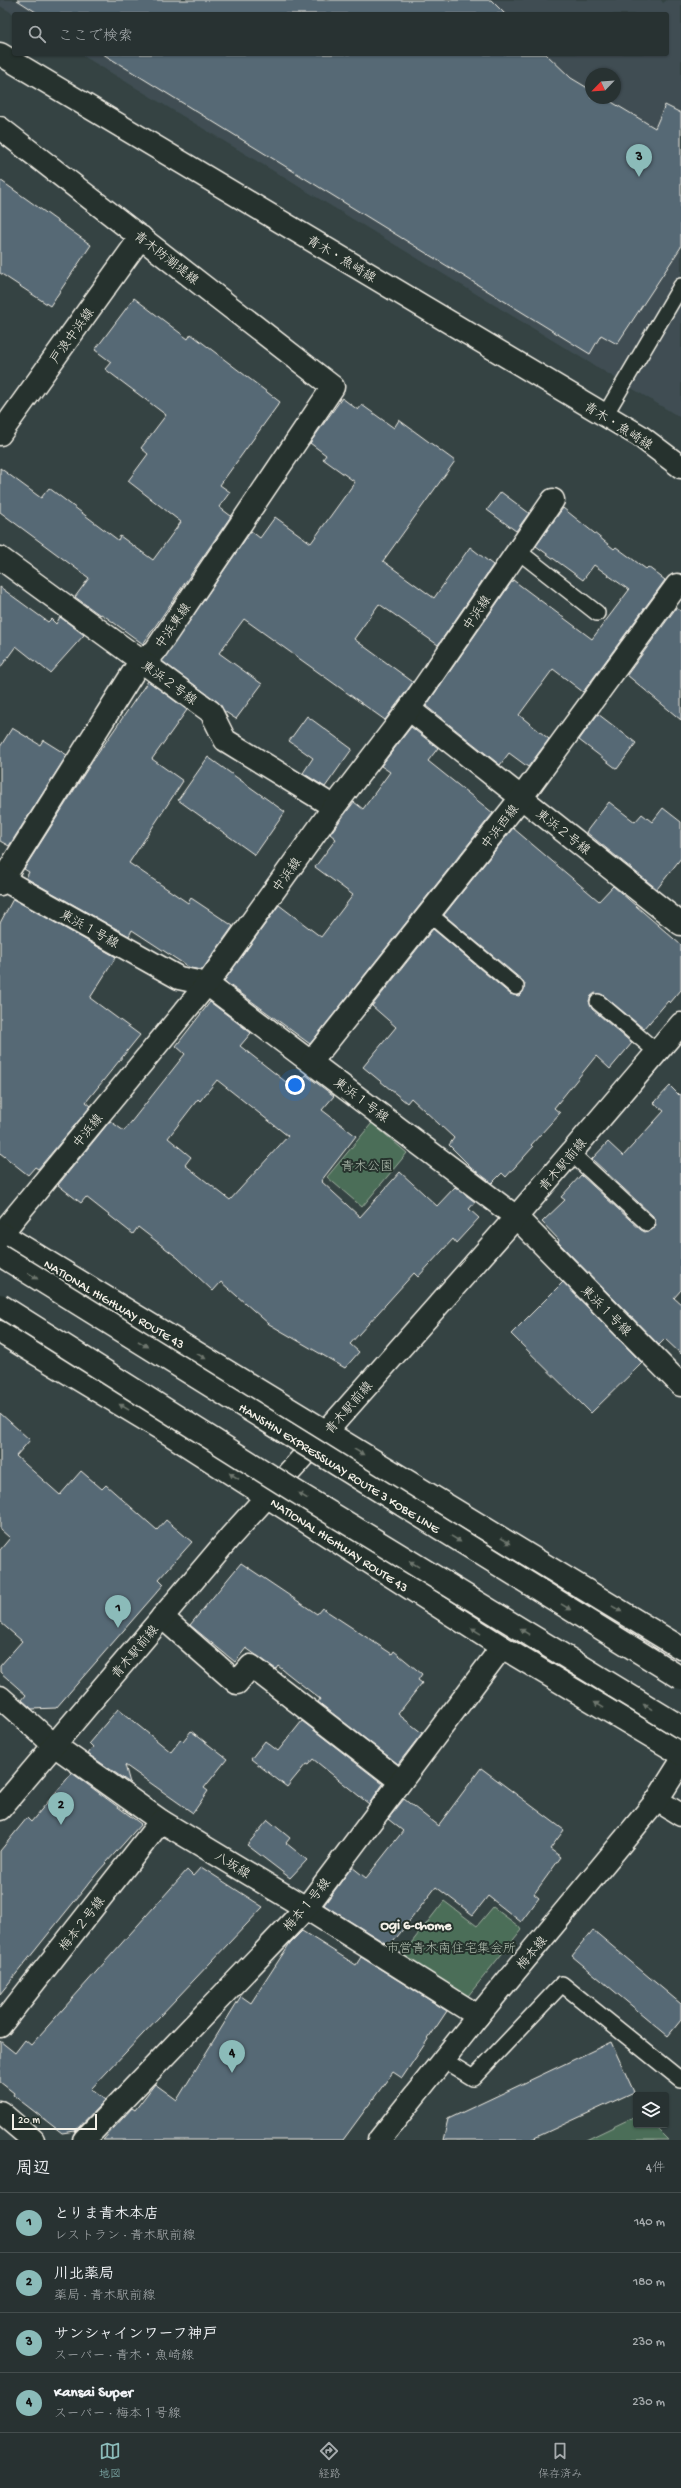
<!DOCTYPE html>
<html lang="ja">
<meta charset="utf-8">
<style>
:root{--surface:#283232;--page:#303a3a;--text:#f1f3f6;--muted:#a5aaac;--line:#444d4d;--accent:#8bbbb9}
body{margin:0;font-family:"Gochi Hand","Klee One",sans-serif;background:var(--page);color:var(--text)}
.controls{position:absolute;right:12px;bottom:12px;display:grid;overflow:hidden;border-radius:4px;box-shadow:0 1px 3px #0004}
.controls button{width:36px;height:36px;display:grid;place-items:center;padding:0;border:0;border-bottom:1px solid var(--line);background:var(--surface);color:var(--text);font:20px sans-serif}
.compass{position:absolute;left:585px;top:68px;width:36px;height:36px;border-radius:50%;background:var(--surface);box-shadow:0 1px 3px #0004;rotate:245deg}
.scale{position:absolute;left:12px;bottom:10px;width:85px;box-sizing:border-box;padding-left:4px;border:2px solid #f4f1e8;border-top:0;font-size:11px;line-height:14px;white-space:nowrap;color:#f4f1e8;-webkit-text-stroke:3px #26332d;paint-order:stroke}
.you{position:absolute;left:295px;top:1085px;width:14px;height:14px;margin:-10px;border:3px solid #fff;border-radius:50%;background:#1a73e8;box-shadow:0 0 0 6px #1a73e833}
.badge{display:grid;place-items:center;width:26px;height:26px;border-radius:50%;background:var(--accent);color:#111;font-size:13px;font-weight:700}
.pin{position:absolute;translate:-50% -33px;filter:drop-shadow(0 1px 2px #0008)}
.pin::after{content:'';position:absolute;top:21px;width:14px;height:12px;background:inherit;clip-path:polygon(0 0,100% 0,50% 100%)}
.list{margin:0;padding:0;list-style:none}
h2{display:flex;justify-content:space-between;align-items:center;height:52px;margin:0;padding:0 16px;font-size:17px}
h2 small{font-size:13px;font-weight:400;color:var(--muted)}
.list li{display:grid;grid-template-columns:26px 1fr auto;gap:12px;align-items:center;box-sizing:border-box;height:60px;padding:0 16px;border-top:1px solid var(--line)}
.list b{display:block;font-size:15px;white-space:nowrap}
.list p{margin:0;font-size:13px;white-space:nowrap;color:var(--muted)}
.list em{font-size:13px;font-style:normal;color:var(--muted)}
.icon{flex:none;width:22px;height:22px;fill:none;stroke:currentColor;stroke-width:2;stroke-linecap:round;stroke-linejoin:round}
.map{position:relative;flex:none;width:681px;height:2140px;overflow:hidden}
.search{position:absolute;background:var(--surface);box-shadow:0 1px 3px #0004;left:12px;right:12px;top:12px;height:44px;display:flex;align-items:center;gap:10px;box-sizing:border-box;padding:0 14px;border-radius:4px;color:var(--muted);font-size:15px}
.sheet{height:292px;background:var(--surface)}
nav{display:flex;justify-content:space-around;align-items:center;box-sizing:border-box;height:56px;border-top:1px solid var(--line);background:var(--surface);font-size:11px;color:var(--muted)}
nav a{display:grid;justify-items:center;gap:2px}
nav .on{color:var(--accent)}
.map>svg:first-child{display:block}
.built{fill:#3f4e52;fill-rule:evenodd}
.green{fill:#4c6e59;stroke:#a0b0a0}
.building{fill:#576975;stroke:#f4f1e8;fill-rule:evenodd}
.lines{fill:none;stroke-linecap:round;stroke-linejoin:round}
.service-casing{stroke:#f4f1e8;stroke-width:18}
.minor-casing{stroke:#f4f1e8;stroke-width:25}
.tertiary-casing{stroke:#f4f1e8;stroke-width:25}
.trunk-casing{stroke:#f4f1e8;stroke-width:25}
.service{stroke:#26332d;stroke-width:15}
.minor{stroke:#26332d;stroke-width:22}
.tertiary{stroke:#26332d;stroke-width:22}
.trunk{stroke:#26332d;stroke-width:22}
.motorway-bridge-casing{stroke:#f4f1e8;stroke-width:25;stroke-linecap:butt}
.motorway-bridge{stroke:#26332d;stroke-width:22}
.oneway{fill:#6e766e}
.labels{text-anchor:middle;stroke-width:4;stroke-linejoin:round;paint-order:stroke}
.street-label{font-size:13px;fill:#f4f1e8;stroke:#26332d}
.park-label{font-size:13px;fill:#b1bdaf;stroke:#26332d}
.neighbourhood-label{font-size:14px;font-weight:bold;fill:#f4f1e8;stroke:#26332d}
</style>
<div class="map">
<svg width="681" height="2140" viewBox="0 0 681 2140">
<rect width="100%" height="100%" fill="#354343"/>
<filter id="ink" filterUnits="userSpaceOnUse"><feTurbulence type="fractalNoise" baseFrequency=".025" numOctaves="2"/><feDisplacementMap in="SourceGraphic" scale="8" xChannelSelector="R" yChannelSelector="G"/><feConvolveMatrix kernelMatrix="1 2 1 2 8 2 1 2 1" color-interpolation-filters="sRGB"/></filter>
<g filter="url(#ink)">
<path class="built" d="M0,0H661L663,3L667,0H681V418L80,54H667V14H14L0,6ZM591,74H615V98H591Z"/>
<g class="green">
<path d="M372,1123L407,1153L362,1207L327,1177Z"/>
<path d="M444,1901L477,1926L493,1907L522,1929L468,1996L401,1956Z"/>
<path d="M636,2116V2125H654L669,2140H586Z"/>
</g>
<g class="building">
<path d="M17,0H491L505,14H39Z"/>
<path d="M103,54H546L571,78L591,90V98H605L655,128L665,105L681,113V247L617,344L601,335L590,354Z"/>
<path d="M0,180L91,245L50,306L0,273Z"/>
<path d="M134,298L188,339L191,334L280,402L220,485L230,492L219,507L231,516L143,644L106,617L101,614L100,615L75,597L89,578L0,512V468L41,498L49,488L118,540L120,536L153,560L181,522L128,481L148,454L141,448L166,415L105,369L111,362L95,350Z"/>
<path d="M342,398L358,410L362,405L394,428L399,420L455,461L383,561L434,598L470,547L493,565L438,645L379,604L354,639L413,682L385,720L244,619L219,653L262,684L236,719L224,711L218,702L162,661L251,531L260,538L275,517L311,543L355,482L323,459L326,455L310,443Z"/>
<path d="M501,492L529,513L516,531L487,510Z"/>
<path d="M563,508L614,549L616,547L646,569L648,567L665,580L583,692L553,669L519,715L549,739L528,767L509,753L500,765L426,706L513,580L592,639L629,590L594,565L583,580L536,546Z"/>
<path d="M0,587L48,622L51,619L56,624L60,617L84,635L50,673L16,646L0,668Z"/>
<path d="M676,608L681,611V720L627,675Z"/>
<path d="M148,681L187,710L152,759L183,781L129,863L188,903L191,898L233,926L202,970L190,968L132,930L129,936L26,878L29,872L24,869L92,762Z"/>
<path d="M598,714L636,743L617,769L579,740Z"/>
<path d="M307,716L352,749L325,787L303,773L313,758L289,741Z"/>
<path d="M411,727L438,748L428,761L493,813L310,1044L224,981L279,905L321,937L353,895L315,867L336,839L330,834L354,802L363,809L390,772L381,766Z"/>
<path d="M12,728L40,745L43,740L67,755L9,846L0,841V747Z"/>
<path d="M208,757L285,812L255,855L178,800Z"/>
<path d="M609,802L635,822L642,814L652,822L663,808L681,822V858L657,889L586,832Z"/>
<path d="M513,828L599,901L613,886L681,945V990L670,1003L668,1001L644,1029L603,995L595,993L591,996L589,1001L592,1009L632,1043L610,1069L596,1056L554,1108L560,1113L531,1145L533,1147L506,1177L502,1173L492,1183L472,1168L449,1145L454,1138L411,1098L407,1103L363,1067L396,1027L372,1006L433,929L510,994L519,996L523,992L525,984L522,980L444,915Z"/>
<path d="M13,899L116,957L90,998L140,1035L86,1102L91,1106L38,1169L35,1167L28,1175L0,1153V923Z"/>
<path d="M210,1002L251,1033L240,1046L295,1089L306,1075L334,1096L322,1110L356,1136L321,1181L360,1217L400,1172L437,1206L455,1187L475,1202L469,1209L479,1218L456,1243L453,1239L418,1277L414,1273L350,1344L359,1352L345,1368L269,1324L221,1282L213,1291L178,1258L138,1227L133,1234L86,1197L81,1203L58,1185L110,1121L124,1131L185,1054L176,1046ZM217,1080L288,1136L230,1200L185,1165L191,1157L168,1138L198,1099L200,1101Z"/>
<path d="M670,1086L679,1095L681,1093V1290L674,1298L681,1304V1354L665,1339L659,1345L558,1242L559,1240L542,1222L565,1200L561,1197L581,1175L641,1230L645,1232L653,1229L656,1225L653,1216L592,1159L608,1142L623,1156L664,1111L654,1103Z"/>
<path d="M563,1282L642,1363L591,1413L511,1334Z"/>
<path d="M0,1413L30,1440L16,1456L60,1495L81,1471L102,1489L106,1485L157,1530L166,1520L192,1542L159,1579L164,1584L56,1708L32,1709L22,1700L26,1695L0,1672V1666L22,1641L0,1622V1550L10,1538L0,1529Z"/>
<path d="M241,1563L317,1614L322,1608L392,1654L394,1651L422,1674L418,1680L422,1683L398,1714L422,1733L398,1764L318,1702L320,1699L278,1666L276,1669L246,1648L235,1662L190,1625Z"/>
<path d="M118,1709L171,1752L181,1739L183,1741L191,1731L227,1759L204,1788L208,1791L193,1813L125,1765L130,1783L88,1754L93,1747L89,1743Z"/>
<path d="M302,1721L383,1784L369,1804L313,1759L308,1765L306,1764L287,1787L251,1759L265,1741L278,1751Z"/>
<path d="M481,1768L564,1830L550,1849L561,1857L534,1894L539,1898L521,1922L488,1896L473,1915L436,1887L390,1946L324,1905L352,1867L366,1878L403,1831L388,1819L404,1799L438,1826Z"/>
<path d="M72,1773L141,1824L98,1872L0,1994V1851L27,1818L31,1822Z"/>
<path d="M268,1820L290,1838L286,1843L307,1860L290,1878L247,1845Z"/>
<path d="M201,1867L263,1907L91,2089L105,2100L75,2131L62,2133L13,2095L14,2093L0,2082V2041L15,2053L25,2040L31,2045L187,1870L193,1876Z"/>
<path d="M593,1930L681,2004V2020L668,2036L572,1956Z"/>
<path d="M302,1931L356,1965L361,1957L447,2011L402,2078L393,2072L343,2140H103L132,2108L135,2110L155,2084L177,2100L241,1996L251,2003L290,1943Z"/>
<path d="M611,2042L634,2092L530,2140H443L448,2119Z"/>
</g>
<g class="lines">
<g class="service-casing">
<g id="service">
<path d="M605,415L681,286"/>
<path d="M518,551L597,613"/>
<path d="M429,914L516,987"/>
<path d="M598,1002L657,1052"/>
<path d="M571,1153L647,1223"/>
<path d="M442,2059L473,2078L562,1984L681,2080"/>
</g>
</g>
<g class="minor-casing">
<g id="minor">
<path d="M0,128L333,387L155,651L141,660L0,884"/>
<path d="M0,434L141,237"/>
<path d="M0,558L211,712L225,740L334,807"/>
<path d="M409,709L681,924"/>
<path d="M0,874L13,885L179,978L207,984L516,1217L681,1385"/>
<path d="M312,1061L521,798L677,585"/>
<path d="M1,1234L207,984L334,807L409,709L553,500"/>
<path d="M162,1617L237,1683L251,1666L400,1781"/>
<path d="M0,1697L54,1745L161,1821L306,1908L478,2016"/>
<path d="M657,1800L681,1815"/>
<path d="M0,1809L230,1537L326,1432L517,1216L681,1024"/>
<path d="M0,2026L161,1821"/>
<path d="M0,2112L33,2140"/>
<path d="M84,2140L306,1908L502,1647"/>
</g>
</g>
<g class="tertiary-casing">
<g id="tertiary">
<path d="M0,54L640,436L681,467"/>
<path d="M379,2140L478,2016L657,1800L681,1762"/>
</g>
</g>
<g class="trunk-casing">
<g id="trunk">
<path d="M0,1233L681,1648"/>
<path d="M0,1332L168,1433L502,1647L681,1754"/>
</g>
</g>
<use href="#service" class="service"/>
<use href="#minor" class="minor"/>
<use href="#tertiary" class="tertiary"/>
<use href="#trunk" class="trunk"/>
<g class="motorway-bridge-casing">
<g id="motorway-bridge">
<path d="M0,1255L681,1678"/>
<path d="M0,1305L293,1490L681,1727"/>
</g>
</g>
<use href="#motorway-bridge" class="motorway-bridge"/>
</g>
<defs><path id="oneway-solid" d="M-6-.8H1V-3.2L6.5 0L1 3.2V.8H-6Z"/></defs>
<g class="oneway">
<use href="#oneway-solid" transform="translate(33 1276) rotate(32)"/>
<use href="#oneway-solid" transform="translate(143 1344) rotate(32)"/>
<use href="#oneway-solid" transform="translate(201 1356) rotate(31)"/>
<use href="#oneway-solid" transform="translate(124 1407) rotate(-149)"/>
<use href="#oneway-solid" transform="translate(359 1452) rotate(31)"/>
<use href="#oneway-solid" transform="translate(234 1476) rotate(-147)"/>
<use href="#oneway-solid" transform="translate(303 1496) rotate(-149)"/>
<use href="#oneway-solid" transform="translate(456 1539) rotate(32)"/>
<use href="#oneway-solid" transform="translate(506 1541) rotate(31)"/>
<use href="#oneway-solid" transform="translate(414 1564) rotate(-149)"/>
<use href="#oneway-solid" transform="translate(566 1607) rotate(32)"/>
<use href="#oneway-solid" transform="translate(617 1609) rotate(31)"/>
<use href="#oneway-solid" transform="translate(476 1631) rotate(-148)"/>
<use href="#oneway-solid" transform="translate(525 1632) rotate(-149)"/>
<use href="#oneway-solid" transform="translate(599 1705) rotate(-149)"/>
<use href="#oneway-solid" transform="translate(648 1707) rotate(-149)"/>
</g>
</g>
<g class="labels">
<g class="street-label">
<text transform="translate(167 257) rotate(38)" y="5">青木防潮堤線</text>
<text transform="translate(342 258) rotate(31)" y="5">青木・魚崎線</text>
<text transform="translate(71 335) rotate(-54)" y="5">戸浪中浜線</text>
<text transform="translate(619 425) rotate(32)" y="5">青木・魚崎線</text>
<text transform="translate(476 612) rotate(-56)" y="5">中浜線</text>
<text transform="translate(172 625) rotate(-55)" y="5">中浜東線</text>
<text transform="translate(170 682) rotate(36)" y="5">東浜２号線</text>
<text transform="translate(499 826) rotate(-52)" y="5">中浜西線</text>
<text transform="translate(564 831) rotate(38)" y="5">東浜２号線</text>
<text transform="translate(286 874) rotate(-54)" y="5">中浜線</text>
<text transform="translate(90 928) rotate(29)" y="5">東浜１号線</text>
<text transform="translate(362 1099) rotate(37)" y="5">東浜１号線</text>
<text transform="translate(87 1130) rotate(-51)" y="5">中浜線</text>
<text transform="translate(562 1164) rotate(-49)" y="5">青木駅前線</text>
<text transform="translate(115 1303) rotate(31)" y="5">NATIONAL HIGHWAY ROUTE 43</text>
<text transform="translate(607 1310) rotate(45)" y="5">東浜１号線</text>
<text transform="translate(348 1407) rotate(-49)" y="5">青木駅前線</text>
<text transform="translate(340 1467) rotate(32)" y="5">HANSHIN EXPRESSWAY ROUTE 3 KOBE LINE</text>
<text transform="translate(340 1544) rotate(33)" y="5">NATIONAL HIGHWAY ROUTE 43</text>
<text transform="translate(134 1651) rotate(-50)" y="5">青木駅前線</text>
<text transform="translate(233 1864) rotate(31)" y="5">八坂線</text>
<text transform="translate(306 1904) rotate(-50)" y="5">梅本１号線</text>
<text transform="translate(81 1923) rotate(-52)" y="5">梅本２号線</text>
<text transform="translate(531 1952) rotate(-50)" y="5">梅本線</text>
</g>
<g class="park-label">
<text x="367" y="1170">青木公園</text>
<text x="451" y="1952">市営青木南住宅集会所</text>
</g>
<g class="neighbourhood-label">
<text x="416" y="1929">Ogi 6-chome</text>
</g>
</g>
</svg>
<div class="controls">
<button><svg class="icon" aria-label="layers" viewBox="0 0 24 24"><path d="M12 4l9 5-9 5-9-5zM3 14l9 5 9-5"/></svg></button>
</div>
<svg class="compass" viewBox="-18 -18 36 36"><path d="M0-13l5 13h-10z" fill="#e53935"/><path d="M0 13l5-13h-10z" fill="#a5aaac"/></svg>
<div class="scale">20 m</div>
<div class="you"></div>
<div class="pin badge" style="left:118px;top:1628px">1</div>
<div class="pin badge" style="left:61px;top:1825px">2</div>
<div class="pin badge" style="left:639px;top:177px">3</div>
<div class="pin badge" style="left:232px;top:2073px">4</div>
<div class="search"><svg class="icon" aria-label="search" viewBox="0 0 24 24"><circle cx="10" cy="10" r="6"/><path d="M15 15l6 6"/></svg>ここで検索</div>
</div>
<section class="sheet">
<h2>周辺<small>4件</small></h2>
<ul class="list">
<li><span class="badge">1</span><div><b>とりま青木本店</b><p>レストラン · 青木駅前線</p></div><em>140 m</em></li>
<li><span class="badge">2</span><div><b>川北薬局</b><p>薬局 · 青木駅前線</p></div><em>180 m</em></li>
<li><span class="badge">3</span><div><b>サンシャインワーフ神戸</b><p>スーパー · 青木・魚崎線</p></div><em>230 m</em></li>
<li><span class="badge">4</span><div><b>Kansai Super</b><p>スーパー · 梅本１号線</p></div><em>230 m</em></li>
</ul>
</section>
<nav>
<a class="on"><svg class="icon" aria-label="map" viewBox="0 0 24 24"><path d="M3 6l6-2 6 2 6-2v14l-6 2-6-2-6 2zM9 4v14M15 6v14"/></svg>地図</a>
<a><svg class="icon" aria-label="directions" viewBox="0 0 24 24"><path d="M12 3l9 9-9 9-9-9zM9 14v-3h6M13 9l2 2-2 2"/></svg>経路</a>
<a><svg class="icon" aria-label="saved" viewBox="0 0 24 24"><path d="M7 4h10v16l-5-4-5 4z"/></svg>保存済み</a>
</nav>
